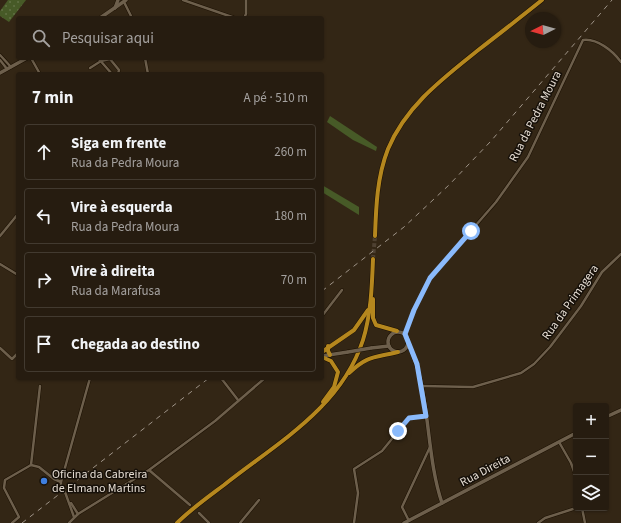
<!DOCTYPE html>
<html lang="pt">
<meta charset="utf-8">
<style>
:root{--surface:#261c10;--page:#32291e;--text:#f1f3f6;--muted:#a4a19f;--line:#423a30}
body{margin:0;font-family:"Source Sans 3",sans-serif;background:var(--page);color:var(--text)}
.controls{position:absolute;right:12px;bottom:12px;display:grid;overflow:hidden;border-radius:4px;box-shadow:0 1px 3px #0004}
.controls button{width:36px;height:36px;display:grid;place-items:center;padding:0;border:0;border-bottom:1px solid var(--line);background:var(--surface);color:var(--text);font:20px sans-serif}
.compass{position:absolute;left:525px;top:12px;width:36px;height:36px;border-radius:50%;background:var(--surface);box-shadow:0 1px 3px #0004;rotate:265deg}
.stop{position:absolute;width:12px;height:12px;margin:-9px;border:3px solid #8abafc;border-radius:50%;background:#fff}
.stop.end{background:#8abafc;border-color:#fff;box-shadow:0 1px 4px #0008}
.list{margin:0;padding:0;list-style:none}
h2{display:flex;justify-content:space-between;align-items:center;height:52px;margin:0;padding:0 16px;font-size:17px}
h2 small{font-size:13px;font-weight:400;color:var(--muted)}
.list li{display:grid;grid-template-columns:26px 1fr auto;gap:12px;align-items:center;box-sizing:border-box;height:56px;margin:0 8px 8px;padding:0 8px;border:1px solid var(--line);border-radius:4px}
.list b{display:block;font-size:15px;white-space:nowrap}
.list p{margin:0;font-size:13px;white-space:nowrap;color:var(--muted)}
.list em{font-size:13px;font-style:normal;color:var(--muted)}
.icon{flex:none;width:22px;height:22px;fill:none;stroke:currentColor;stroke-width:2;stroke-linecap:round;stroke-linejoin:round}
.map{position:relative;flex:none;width:621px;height:523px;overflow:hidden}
.search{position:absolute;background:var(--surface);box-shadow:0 1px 3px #0004;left:16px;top:16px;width:308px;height:44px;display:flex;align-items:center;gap:10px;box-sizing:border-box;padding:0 14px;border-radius:4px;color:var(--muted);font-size:15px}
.panel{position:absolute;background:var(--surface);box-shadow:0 1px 3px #0004;left:16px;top:72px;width:308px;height:308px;border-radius:4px}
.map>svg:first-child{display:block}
.green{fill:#475a27}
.park{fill:url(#park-dots)}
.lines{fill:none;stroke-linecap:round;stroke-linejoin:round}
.street-tunnel{stroke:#4e4132;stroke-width:2.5;stroke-dasharray:2.5 1;stroke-linecap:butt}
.primary-tunnel{stroke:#4e4132;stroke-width:4;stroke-dasharray:4 2;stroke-linecap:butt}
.street-casing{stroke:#1a0f01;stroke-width:3.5}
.secondary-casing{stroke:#1a0f01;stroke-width:4.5}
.primary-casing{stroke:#1a0f01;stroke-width:5}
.street{stroke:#6d5f4c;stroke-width:2.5}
.secondary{stroke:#6d5f4c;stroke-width:3.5}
.primary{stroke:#b5871e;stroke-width:4}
.rail{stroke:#9f9488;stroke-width:1;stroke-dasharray:5 5;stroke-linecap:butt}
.secondary-bridge-casing{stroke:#1a0f01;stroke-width:4.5;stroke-linecap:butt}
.secondary-bridge{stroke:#6d5f4c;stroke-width:3.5}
.route{stroke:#8abafc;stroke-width:5}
.shop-dot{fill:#3f7fe0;stroke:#161009;stroke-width:1.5}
.labels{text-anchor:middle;stroke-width:3;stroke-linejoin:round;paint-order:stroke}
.street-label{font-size:12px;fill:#e6ddd3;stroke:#161009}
.poi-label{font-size:12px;fill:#e6ddd3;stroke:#161009;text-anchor:start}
</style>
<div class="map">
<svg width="621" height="523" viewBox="0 0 621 523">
<defs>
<pattern id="park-dots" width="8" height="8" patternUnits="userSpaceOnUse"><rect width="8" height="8" fill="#475a27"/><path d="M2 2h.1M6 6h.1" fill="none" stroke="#627145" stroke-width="1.8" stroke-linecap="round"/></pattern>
</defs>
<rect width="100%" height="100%" fill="#332615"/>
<g class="green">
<path d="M330,116L377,147L376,151L353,140L327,122Z"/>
<path d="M322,185L359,207V215L322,192Z"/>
</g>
<path class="park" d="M8,0H26L9,22L0,16V11Z"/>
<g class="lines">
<path class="street-tunnel" d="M61,486L65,492"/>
<path class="primary-tunnel" d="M373,259L375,236"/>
<g class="street-casing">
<g id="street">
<path d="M183,0L235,18"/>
<path d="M124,2L132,18"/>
<path d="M244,18L246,14V0"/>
<path d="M0,55L11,67"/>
<path d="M31,58L40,74"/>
<path d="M98,58L112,74"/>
<path d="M145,58L148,74"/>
<path d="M0,60L7,69"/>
<path d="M90,68L101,61L110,59L119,70L118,74"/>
<path d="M0,236L18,214"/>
<path d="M0,264L18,275"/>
<path d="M322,316L342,290"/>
<path d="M405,334L414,310L430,278L496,202L528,157L583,40C597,38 613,51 621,62"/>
<path d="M0,348L12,359L18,353"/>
<path d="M221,378L238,400"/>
<path d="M421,386L473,387L521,373L534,364L550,347L581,306L602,272L621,254"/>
<path d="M559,442L571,463L576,477"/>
<path d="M31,465L40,386"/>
<path d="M149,470L190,505"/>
<path d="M61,482L54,479L53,475L57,471L64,474"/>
<path d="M61,486V482L90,378"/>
<path d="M65,492L74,517"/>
<path d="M71,503L78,514"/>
<path d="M582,508L585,523"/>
<path d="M199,513L209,523"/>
<path d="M409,521L402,507L430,447"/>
<path d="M12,523L19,517L4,488L5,480L31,465L39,467L54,479"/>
<path d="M69,523L78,514L149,470L215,421L265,378"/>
<path d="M240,523L259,500"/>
<path d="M354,523L358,493L354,469L382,451L409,418L426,416"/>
<path d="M538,523L545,518L576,508"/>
</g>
</g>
<g class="secondary-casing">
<g id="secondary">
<path d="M115,8L118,0"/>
<path d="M100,18L126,0"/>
<path d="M0,73L27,58"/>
<circle cx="398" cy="342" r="10"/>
<path d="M408,343C431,390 425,453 442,503"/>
<path d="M371,348L389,346"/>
<path d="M322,356L348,352"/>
<path d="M606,417L621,410"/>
<path d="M404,523L576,433"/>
</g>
</g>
<g class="primary-casing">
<g id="primary">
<path d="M375,236C376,207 377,177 388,149C406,106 442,79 477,51C499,34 521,17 542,0"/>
<path d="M373,299V318L376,325L397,331"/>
<path d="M328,346V351L330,355"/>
<path d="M322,352L354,330L368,310"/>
<path d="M322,357L331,361L338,372L334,387L323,402"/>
<path d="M349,373C368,355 374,358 398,352"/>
<path d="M177,523C191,509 208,497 224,485C277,443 341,408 363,340C371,314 372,286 373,259"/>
</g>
</g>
<use href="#street" class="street"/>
<use href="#secondary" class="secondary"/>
<use href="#primary" class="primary"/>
<g class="rail">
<path d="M322,291L404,227L449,185L491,141L612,0"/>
<path d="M22,523L209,378"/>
</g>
<g class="secondary-bridge-casing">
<path id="secondary-bridge" d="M348,352L371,348"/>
</g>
<use href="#secondary-bridge" class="secondary-bridge"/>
</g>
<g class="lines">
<path class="route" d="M398,431L409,418L426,416L417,364L405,334L414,310L430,278L471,231"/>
</g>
<circle class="shop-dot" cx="44" cy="481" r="4"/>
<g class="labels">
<g class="street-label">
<text transform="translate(535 116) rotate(-63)" y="4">Rua da Pedra Moura</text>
<text transform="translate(570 302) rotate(-55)" y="4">Rua da Primagera</text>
<text transform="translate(485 470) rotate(-28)" y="4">Rua Direita</text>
</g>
<g class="poi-label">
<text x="52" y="478">Oficina da Cabreira<tspan x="52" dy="14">de Elmano Martins</tspan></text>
</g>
</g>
</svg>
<div class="controls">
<button>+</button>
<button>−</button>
<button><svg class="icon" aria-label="layers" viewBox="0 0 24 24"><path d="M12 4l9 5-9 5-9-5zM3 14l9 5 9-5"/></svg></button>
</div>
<svg class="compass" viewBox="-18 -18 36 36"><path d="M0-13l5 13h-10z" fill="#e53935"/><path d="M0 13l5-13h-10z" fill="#a4a19f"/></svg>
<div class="stop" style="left:471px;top:231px"></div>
<div class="stop end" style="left:398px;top:431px"></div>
<div class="search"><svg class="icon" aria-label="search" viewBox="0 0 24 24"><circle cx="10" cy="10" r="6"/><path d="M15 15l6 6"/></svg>Pesquisar aqui</div>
<section class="panel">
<h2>7 min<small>A pé · 510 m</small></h2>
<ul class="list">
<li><svg class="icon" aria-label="ahead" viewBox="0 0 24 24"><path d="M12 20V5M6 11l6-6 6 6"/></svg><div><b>Siga em frente</b><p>Rua da Pedra Moura</p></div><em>260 m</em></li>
<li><svg class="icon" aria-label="left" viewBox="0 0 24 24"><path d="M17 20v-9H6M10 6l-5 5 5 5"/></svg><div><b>Vire à esquerda</b><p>Rua da Pedra Moura</p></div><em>180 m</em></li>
<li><svg class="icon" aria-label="right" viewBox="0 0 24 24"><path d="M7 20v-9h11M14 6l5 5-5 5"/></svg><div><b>Vire à direita</b><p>Rua da Marafusa</p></div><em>70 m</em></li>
<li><svg class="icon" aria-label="arrive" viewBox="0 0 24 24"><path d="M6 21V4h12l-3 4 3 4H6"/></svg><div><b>Chegada ao destino</b></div></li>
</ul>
</section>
</div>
